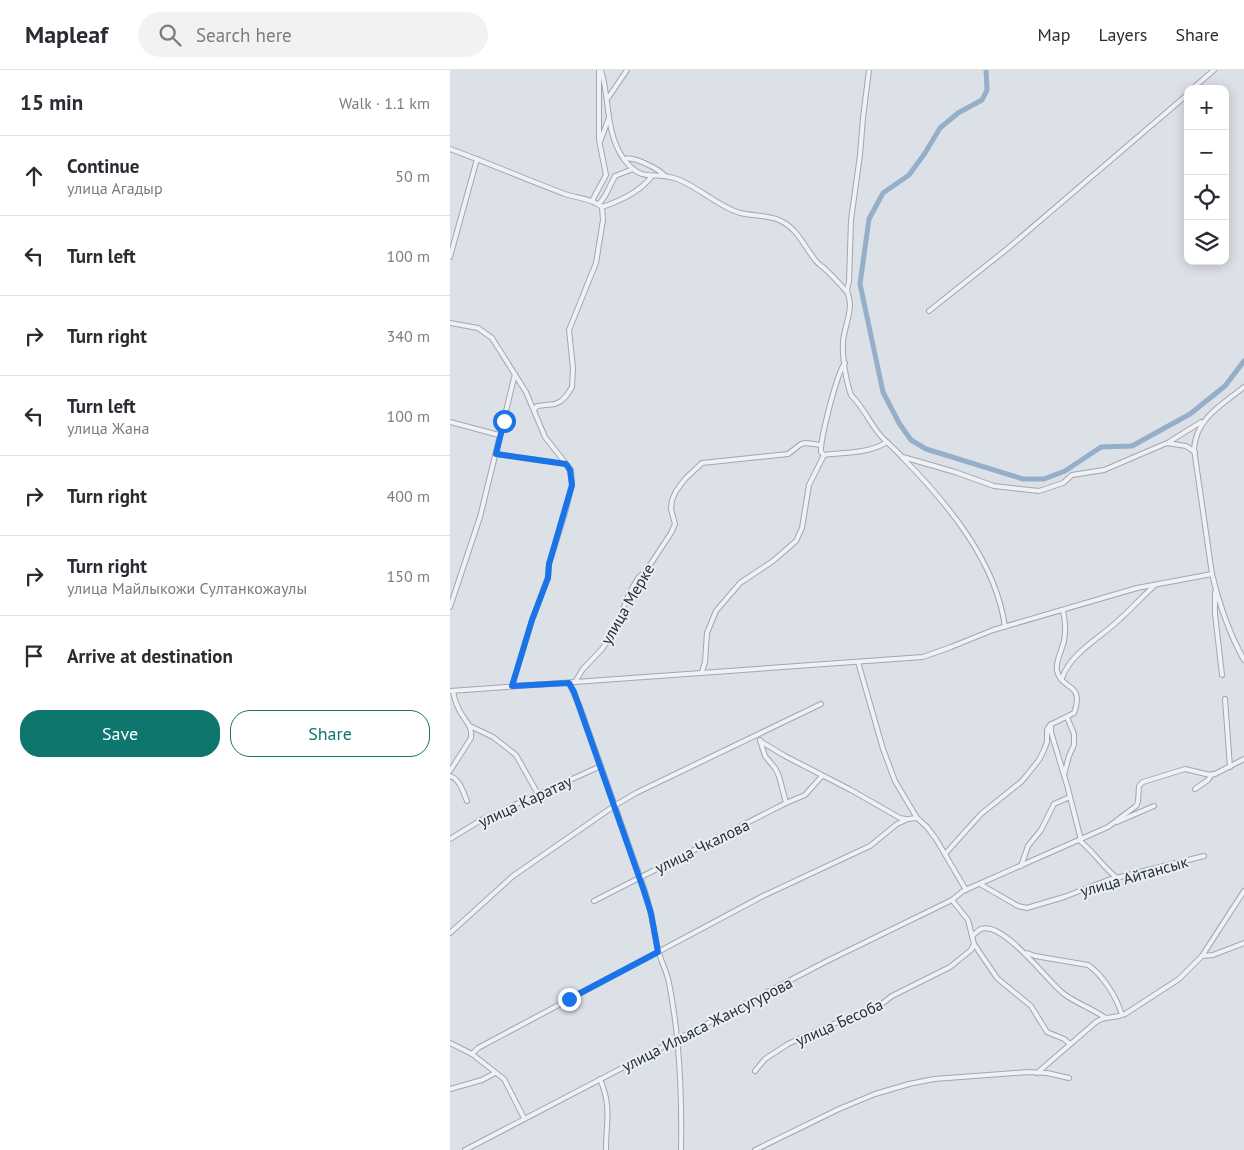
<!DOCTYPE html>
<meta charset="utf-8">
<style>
:root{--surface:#fff;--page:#f2f2f3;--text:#2b2b33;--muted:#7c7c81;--line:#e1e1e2;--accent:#0f766e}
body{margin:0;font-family:"PT Sans",sans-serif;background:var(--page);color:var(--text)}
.controls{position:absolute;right:15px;top:15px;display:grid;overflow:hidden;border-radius:10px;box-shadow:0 2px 12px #0003}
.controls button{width:45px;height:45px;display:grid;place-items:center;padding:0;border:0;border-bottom:1px solid var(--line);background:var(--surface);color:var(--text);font:25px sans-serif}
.stop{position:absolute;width:15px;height:15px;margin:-11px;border:4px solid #1a73e8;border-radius:50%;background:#fff}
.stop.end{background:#1a73e8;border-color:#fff;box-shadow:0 1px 5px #0008}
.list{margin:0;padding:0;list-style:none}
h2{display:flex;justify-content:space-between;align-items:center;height:65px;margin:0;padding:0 20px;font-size:21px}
h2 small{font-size:16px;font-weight:400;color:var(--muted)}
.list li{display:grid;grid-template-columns:32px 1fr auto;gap:15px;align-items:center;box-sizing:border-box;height:80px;padding:0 20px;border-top:1px solid var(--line)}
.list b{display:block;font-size:19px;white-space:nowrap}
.list p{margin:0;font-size:16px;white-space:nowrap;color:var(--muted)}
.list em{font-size:16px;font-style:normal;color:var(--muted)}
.actions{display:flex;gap:10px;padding:15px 20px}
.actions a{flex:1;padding:11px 0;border:1px solid var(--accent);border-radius:20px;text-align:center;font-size:18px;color:var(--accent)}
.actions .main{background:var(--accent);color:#fff}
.icon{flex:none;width:28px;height:28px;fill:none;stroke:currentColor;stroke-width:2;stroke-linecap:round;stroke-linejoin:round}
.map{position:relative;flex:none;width:794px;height:1080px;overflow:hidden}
header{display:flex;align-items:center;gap:30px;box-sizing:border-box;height:70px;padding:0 25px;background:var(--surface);border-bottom:1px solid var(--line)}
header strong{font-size:24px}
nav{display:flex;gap:28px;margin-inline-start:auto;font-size:18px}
.search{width:350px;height:45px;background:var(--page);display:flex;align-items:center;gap:12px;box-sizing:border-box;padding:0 18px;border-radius:28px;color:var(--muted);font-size:19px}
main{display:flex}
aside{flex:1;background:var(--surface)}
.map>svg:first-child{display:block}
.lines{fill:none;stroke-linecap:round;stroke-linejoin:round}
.canal{stroke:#95aec9;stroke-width:5}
.minor-casing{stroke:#a1a7b1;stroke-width:6}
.minor{stroke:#eff1f5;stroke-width:4}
.route{stroke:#1a73e8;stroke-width:6}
.labels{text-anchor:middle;stroke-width:4;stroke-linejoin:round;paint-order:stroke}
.street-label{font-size:16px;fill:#252e3e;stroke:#ebeff5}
</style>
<header>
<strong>Mapleaf</strong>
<div class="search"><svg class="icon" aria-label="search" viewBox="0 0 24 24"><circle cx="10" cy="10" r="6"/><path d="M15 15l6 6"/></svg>Search here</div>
<nav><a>Map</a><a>Layers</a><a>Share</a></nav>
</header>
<main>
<aside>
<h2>15 min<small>Walk · 1.1 km</small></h2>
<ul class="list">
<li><svg class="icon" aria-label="ahead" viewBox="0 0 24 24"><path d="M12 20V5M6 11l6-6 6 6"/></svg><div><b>Continue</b><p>улица Агадыр</p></div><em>50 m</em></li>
<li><svg class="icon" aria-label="left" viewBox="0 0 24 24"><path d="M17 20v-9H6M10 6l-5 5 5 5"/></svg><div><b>Turn left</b></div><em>100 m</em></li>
<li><svg class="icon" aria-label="right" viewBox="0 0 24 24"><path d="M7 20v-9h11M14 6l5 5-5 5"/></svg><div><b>Turn right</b></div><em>340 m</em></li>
<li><svg class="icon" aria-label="left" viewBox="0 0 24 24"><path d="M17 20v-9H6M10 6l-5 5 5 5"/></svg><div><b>Turn left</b><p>улица Жана</p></div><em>100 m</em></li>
<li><svg class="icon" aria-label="right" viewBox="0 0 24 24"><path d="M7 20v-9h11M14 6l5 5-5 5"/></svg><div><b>Turn right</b></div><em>400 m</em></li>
<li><svg class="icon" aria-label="right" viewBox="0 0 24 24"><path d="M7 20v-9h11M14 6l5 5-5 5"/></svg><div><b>Turn right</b><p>улица Майлыкожи Султанкожаулы</p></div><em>150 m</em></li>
<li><svg class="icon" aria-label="arrive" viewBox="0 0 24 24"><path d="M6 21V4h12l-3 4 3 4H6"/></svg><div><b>Arrive at destination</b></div></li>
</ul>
<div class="actions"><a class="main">Save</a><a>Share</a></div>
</aside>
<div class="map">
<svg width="794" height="1080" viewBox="0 0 794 1080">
<rect width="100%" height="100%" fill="#dce0e7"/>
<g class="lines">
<path class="canal" d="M536,0L537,20L532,30L508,43L490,58L475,83L459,105L433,123L419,149L410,214L433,322L449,353L461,370L476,379L573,409H594L615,401L651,377L682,376L740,344L775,316L794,291"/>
<g class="minor-casing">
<g id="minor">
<path d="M151,0C160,29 155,61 173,88C193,115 202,100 227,109C249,117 267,136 290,143C303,146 319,145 331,151C348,159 355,178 366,191C368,194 372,196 375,199C382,205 389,213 396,221"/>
<path d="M419,0L413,48L410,85L401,150L399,212C395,223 399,223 400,234C400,247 394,259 393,272C392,287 396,311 401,325C413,337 420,353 430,365C437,373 445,379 452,387C497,433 546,491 555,557"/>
<path d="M742,19L764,0"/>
<path d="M158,28L177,0"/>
<path d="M150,72L158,50"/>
<path d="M0,79C39,93 77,110 115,124C127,128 143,129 152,137L153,150L146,193L119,260L123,298L122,317L117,325L111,331L105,334L87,336L84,340"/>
<path d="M174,89C184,86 209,99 215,106"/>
<path d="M142,131L156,105L149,70V0"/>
<path d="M149,134L155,126L165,106L183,99"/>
<path d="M152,137C170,131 190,122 202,106"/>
<path d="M0,187L27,89"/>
<path d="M479,241L557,179L738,24"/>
<path d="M0,253L28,258L42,268L76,322L95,367L121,400L122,415L115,443L99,494L98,507L82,550L62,616"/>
<path d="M794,317C772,335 746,348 744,379L762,504C769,534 779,563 794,590"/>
<path d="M0,352L49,365"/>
<path d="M719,372L751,352"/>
<path d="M46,384L115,394"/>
<path d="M374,385L371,382C370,370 387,302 395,293"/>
<path d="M374,385C396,382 418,384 437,372"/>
<path d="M453,387L505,402L544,416L589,421L613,413L622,405L654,400L717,373L736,376L745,382"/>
<path d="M765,522V544L772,605"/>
<path d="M0,537L30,447L65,304"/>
<path d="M408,592L433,679L445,711L467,748L477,757L486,769L516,820"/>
<path d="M252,602L255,592L257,563L266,541L290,513L323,491L346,471L352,458L359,415L374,385"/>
<path d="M612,608C621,582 652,567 671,548C683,537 693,526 705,515"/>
<path d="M125,612L133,599L152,579L163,563L180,522L188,508L196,501L221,463L225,454L221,439L222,430L226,421L235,409L252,393L338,384L351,374L356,373L371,375"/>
<path d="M119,613L130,637L195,821C201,841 204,860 208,880C211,891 217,902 219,913C230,968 232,1024 231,1080"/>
<path d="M0,621L473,587L501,577L543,560L687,518L762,504"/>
<path d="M775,629L780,697"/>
<path d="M601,654V662L617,715L631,770"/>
<path d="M20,656L43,667L66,685L88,724"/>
<path d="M310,671L335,686L401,720L450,748L456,749"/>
<path d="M0,701L21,668C23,654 12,649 8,637C5,632 4,626 3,621"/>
<path d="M614,705L619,686L624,675V664L617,647"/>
<path d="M0,706C10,709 13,722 17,731"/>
<path d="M745,719L758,710L762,704"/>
<path d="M336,733L355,725L372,706"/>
<path d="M667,752L704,736"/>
<path d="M0,769L31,750L151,696"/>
<path d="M629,770C643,781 653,797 667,808"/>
<path d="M495,784L531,744L571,712L577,705L589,690L594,680L597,672V660L600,655L624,643C635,612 612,621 607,601C605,592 612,580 614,571C616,561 615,550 613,540"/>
<path d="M571,796L578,776L591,760L604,734L620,727"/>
<path d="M530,814L568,836L577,838L614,827L658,810L754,786"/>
<path d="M502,830L518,850L524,874L547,908L581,936L597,962L614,969L620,974"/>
<path d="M144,831L336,733L329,706L325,698L315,686L310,670"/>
<path d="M0,863L63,806L164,736L186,723L371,634"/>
<path d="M522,866C525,864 528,860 531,859C554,851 597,911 614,924C626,933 641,938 654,947"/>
<path d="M577,883L585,886L638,895C653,905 667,928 672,945"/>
<path d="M752,886L763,885L794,873"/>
<path d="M0,973L22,984L54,1009L74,1048"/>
<path d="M22,984L28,978L313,826L420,776L447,754L458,749L467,748"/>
<path d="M305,1001L315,989L338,974L368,960L429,936L442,926L500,897L521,880L524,874"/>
<path d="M587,1003L646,952C658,944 662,950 675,944L729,909L752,886L794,821"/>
<path d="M150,1009C162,1037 156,1051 156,1080"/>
<path d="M0,1019L32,1010L45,1003"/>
<path d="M15,1080L375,892L502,830L513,821L658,757L686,736L688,732L689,716L693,712L735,699L760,705L765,704L794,689"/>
<path d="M305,1080L389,1039L425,1024L459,1014L484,1009L578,1002L597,1003L619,1008"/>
</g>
</g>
<use href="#minor" class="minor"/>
</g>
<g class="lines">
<path class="route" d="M54,351L46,384L116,394L120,400L122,415L99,494L98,508L82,550L62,616L119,613L124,622L194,821L201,843L208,882L119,929"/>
</g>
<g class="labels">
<g class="street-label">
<text transform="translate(177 534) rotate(-60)" y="6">улица Мерке</text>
<text transform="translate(75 731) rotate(-25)" y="6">улица Каратау</text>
<text transform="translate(252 776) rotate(-26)" y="6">улица Чкалова</text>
<text transform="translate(684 806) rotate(-16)" y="6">улица Айтансык</text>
<text transform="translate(389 952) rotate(-24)" y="6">улица Бесоба</text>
<text transform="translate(257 954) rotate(-27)" y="6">улица Ильяса Жансугурова</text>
</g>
</g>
</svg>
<div class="controls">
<button>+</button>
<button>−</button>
<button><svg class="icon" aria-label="locate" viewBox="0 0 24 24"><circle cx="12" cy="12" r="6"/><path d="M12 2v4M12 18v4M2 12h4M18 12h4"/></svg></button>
<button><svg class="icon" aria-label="layers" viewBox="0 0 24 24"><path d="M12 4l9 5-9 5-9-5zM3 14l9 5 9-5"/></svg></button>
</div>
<div class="stop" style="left:54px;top:351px"></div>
<div class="stop end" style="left:119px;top:929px"></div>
</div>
</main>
